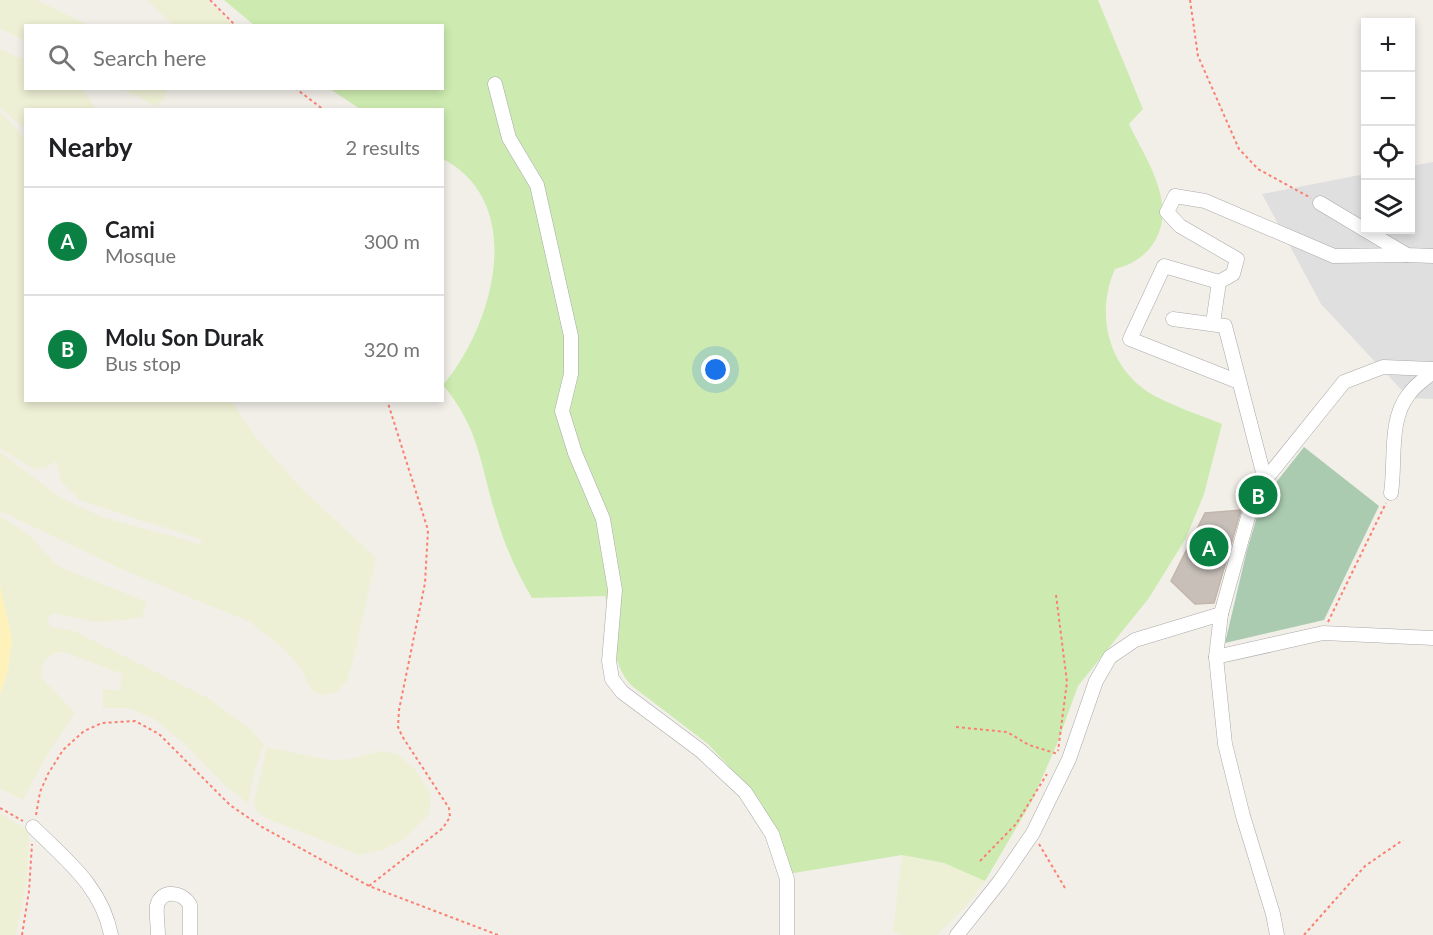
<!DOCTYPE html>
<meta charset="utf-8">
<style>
:root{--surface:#fff;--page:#f6f6f6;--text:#202124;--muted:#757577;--line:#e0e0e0;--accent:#0b8043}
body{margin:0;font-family:Lato,sans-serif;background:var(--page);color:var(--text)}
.controls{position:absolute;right:18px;top:18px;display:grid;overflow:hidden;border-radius:0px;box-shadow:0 3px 9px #0003}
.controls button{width:54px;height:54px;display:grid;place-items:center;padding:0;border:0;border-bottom:2px solid var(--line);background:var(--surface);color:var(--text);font:30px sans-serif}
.you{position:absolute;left:716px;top:370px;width:21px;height:21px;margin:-15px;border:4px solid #fff;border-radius:50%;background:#1a73e8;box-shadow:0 0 0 9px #1a73e833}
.badge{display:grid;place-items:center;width:39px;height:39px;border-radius:50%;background:var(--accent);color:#fff;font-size:20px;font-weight:700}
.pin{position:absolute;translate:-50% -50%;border:3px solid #fff;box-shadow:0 2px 6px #0006}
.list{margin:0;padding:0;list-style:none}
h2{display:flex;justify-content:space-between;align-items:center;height:78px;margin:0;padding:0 24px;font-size:26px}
h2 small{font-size:20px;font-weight:400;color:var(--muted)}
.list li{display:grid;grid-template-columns:39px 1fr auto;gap:18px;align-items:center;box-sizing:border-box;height:108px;padding:0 24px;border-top:2px solid var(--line)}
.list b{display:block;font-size:22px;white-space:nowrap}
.list p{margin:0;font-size:20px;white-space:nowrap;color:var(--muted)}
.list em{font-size:20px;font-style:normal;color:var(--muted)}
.icon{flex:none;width:33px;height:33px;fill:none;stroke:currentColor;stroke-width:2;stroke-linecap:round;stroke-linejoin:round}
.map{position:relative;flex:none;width:1433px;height:935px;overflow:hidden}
.search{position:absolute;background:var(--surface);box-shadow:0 3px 9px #0003;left:24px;top:24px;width:420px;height:66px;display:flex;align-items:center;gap:15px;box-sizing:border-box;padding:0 21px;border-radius:0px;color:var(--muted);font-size:22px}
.panel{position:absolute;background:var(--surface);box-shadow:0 3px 9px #0003;left:24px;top:108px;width:420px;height:294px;border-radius:0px}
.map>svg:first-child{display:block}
.residential{fill:#e0dfdf}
.farmland{fill:#eef0d5}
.grass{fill:#cdebb0}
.sand{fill:#fff1ba}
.cemetery{fill:#aacbaf}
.building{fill:#c7bfb8;stroke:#c4b6ab;stroke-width:1.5}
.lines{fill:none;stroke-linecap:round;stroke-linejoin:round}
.minor-casing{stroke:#a9a9a9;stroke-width:15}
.path{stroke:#fa8072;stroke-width:2;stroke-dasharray:3 3;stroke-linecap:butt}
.minor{stroke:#fff;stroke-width:14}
</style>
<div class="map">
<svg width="1433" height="935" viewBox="0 0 1433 935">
<rect width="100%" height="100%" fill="#f2efe9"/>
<path class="residential" d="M1433,162V399L1409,398L1321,304L1262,194L1365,174L1366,230H1410L1411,166Z"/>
<g class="farmland">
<path d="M0,0H36L89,25L26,26L25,41L0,28Z"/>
<path d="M147,0H208L232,25H173Z"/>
<path d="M0,49L25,60L26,88L83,89L96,109L26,110L25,129L0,107Z"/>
<path d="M122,89H167V91L164,100L156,106Z"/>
<path d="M0,112L25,138L26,400L232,401L255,436L301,488L376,558L354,657L347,681L337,692L322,695L312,691L301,669L284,649L250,622L128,572L0,511V452L60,497L102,517L200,544L202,540L80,500L62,483L56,461L46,468L34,469L0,448Z"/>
<path d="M0,516L29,535L58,566L147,602L142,617L127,620L95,622L52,613L47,621L51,627L72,630L208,698L251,730L264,744L255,769L248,804L226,786L185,744L153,718L128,708H103V689L120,691L122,674L64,652L54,653L45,660L40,676L75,713L45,758L23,800L0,788V694L8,671L12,639L0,585Z"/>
<path d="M267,747L329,760L351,759L379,751L397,754L414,768L428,789L431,798L429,814L403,840L382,850L359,855L266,818L256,810L254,801Z"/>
<path d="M0,813L29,831L27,878L16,935H0Z"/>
<path d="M902,855L944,863L985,881L965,907L937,935H900L893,932Z"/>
</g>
<path class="grass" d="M224,0H1098L1143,109L1129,124C1146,160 1179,205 1153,244C1144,257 1131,265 1115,269C1095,314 1108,369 1153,395C1175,407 1200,415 1222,424L1204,494L1186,538L1149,598L1078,686L1057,744L1032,801L985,881L944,863L902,855L788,874L746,785L708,744L632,686C609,663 614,625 605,596L532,598C518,574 506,549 498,522C480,468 482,432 443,385C493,326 528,204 443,159L442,110L360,109L330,89L442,88V26L254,25Z"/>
<path class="sand" d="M0,585L12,639L8,671L0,694Z"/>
<path class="cemetery" d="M1304,447L1379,506L1324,620L1225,643L1247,550L1262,500Z"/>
<path class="building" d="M1241,510L1214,603L1195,604L1171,581L1205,513Z"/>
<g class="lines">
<g class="minor-casing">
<g id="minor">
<path d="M495,84L509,138L537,185L571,336V374L562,411L575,453L603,519L615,590L609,661L612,679L622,692L701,751L745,792L772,834L787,879V935"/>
<path d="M1320,203L1407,255L1433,256"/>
<path d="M1219,282L1164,266L1130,339L1239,382"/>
<path d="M1173,319L1225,326L1265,480"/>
<path d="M1213,323L1219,282L1233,274L1237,259L1180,226L1167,212L1175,196L1205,201L1334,256L1407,255"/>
<path d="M1391,493C1396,461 1388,420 1409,394C1415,385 1425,379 1433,372"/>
<path d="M1216,657L1323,633L1433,638"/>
<path d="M33,827C66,860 102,887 111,935"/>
<path d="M158,935C158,926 156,915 157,906C161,888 183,892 190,905V935"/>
<path d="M957,935L1000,881L1033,833L1069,759L1096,681L1110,657L1135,640L1221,614"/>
<path d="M1277,935L1273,914L1243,816L1225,744L1216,657L1221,614L1236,560L1248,517L1265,480L1344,382L1383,367L1433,369"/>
</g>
</g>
<g class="path">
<path d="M210,0L236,26"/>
<path d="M1190,0L1198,56L1239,149L1258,169L1311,198"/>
<path d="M295,88L324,110"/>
<path d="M1056,595L1067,682L1058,751"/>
<path d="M1328,622L1386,503"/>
<path d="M956,727L1007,732L1029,745L1058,754"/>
<path d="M0,808L23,821"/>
<path d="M36,815L40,792L48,774L63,750L84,731L102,723L135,721L159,734L230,805L262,827L369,886L498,935"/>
<path d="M1039,844L1065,888"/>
<path d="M980,861L1016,824L1047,774"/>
<path d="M369,886L443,828L450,817L449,808L402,736L398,727L399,710L425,583L428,530L387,400"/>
<path d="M22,935L29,891L32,844"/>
<path d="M1304,935L1365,866L1403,840"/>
</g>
<use href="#minor" class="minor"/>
</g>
</svg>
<div class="controls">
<button>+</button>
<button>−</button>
<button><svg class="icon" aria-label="locate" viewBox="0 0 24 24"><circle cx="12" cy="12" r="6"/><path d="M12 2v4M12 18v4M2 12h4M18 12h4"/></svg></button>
<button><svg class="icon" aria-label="layers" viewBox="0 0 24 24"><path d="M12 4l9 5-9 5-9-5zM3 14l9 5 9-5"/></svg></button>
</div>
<div class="you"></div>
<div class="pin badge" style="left:1209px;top:547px">A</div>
<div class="pin badge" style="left:1258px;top:495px">B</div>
<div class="search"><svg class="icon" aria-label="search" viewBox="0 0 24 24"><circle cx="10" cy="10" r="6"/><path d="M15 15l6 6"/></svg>Search here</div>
<section class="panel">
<h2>Nearby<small>2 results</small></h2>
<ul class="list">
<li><span class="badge">A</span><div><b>Cami</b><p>Mosque</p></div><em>300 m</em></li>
<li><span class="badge">B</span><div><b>Molu Son Durak</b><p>Bus stop</p></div><em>320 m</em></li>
</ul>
</section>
</div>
